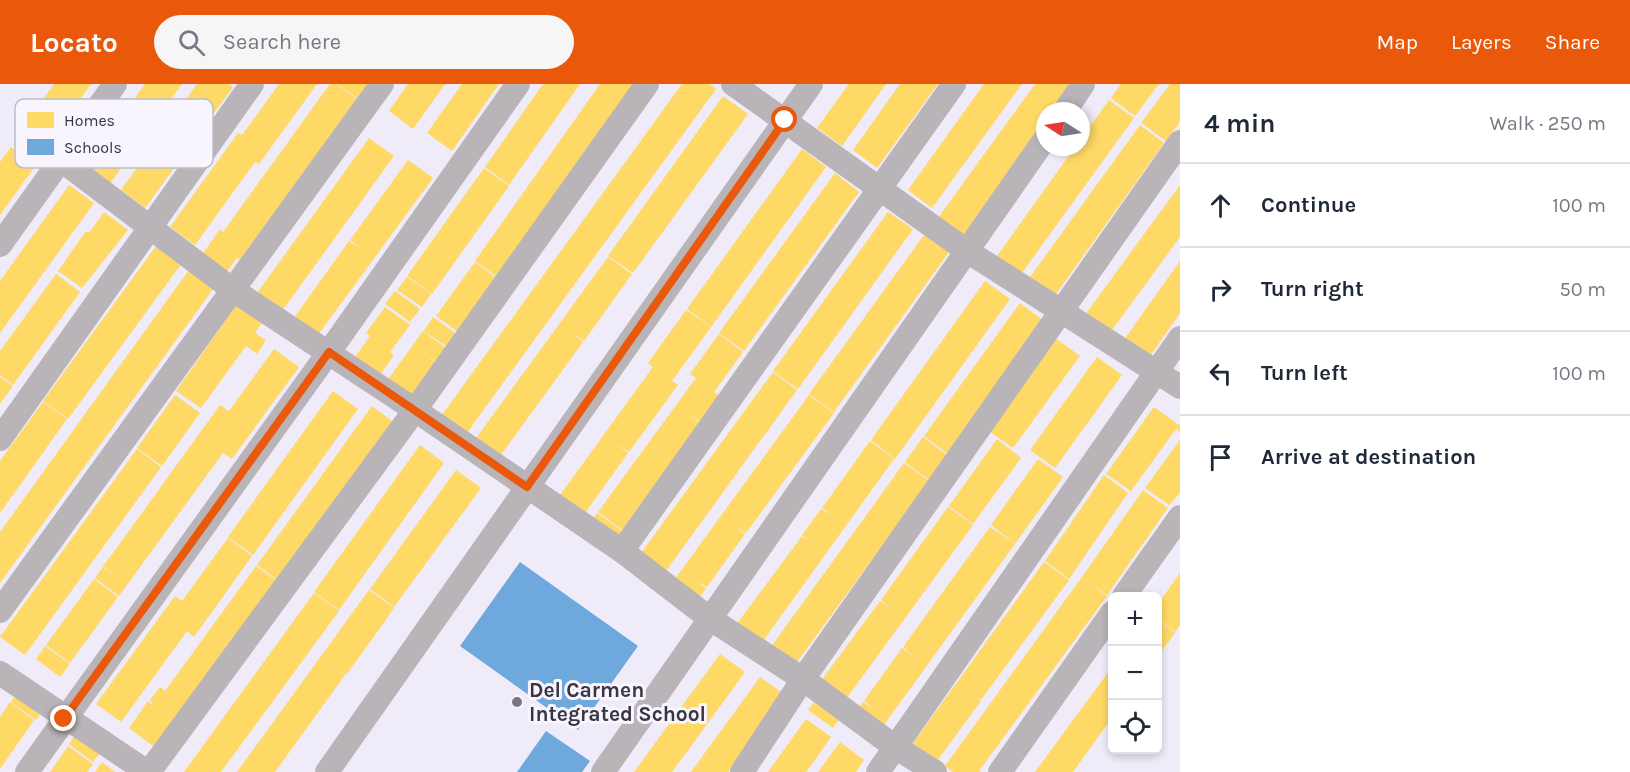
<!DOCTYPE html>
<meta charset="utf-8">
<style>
:root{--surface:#fff;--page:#f6f6f7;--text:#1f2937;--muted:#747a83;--line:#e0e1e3;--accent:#ea580c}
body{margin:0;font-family:Karla,sans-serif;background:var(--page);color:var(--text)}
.controls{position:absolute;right:18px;bottom:18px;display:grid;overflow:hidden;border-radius:9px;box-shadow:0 3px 9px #0003}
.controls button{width:54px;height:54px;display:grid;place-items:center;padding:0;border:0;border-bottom:2px solid var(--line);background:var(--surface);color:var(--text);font:30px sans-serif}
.compass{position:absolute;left:1036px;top:18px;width:54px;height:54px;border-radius:50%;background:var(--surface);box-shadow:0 3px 9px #0003;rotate:282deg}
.stop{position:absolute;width:18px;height:18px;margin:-14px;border:4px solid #ea580c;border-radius:50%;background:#fff}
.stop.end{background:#ea580c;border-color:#fff;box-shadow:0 2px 6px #0008}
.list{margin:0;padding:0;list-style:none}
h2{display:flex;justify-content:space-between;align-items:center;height:78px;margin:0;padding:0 24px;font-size:26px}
h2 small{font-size:20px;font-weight:400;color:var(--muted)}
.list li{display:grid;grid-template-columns:39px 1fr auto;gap:18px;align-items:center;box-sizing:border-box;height:84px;padding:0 24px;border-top:2px solid var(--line)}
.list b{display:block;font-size:22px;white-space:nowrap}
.list em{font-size:20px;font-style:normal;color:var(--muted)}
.icon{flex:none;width:33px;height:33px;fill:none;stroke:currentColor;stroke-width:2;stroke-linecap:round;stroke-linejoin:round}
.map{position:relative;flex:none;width:1180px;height:688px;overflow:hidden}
header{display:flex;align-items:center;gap:36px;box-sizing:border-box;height:84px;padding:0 30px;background:var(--accent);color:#fff}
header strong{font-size:28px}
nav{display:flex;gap:33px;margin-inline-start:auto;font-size:21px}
.search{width:420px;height:54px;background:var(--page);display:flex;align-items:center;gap:15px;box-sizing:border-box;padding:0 21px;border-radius:33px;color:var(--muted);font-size:22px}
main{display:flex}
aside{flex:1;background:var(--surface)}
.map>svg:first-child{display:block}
.homes{fill:#ffd966}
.schools{fill:#6fa8dc}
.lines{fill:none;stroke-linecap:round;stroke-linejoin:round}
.street{stroke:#b9b4b7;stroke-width:24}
.route{stroke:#ea580c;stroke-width:8}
.poi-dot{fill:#797580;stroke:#f8f5ff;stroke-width:2}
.labels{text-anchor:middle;stroke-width:6;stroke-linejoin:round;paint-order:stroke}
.poi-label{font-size:21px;font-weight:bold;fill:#393640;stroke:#f8f5ff;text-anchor:start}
.key{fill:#f8f5ff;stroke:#bfbcc6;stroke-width:1.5}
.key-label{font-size:16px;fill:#393640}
</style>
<header>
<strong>Locato</strong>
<div class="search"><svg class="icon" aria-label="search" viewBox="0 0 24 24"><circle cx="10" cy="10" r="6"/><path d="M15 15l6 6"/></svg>Search here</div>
<nav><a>Map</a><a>Layers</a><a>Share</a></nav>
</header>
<main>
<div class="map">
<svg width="1180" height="688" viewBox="0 0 1180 688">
<rect width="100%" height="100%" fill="#efebf8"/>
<g class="homes">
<path d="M54,0H91L52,54L40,47L51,55L42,68L18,51Z"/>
<path d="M145,0H182L109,101L85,83Z"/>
<path d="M197,0H229L233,3L145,124L121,106Z"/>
<path d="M279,0H317L259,80L255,78L195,161L170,143L238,49L242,51Z"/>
<path d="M330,0H336L357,15L240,176L237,174L225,190L201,172L220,145L223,148Z"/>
<path d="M337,0H368L357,14Z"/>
<path d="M408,0H445L413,45L389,27Z"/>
<path d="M462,0H499L452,67L427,49Z"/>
<path d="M543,0H580L509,101L485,83Z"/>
<path d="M600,0H638L500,195L475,177Z"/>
<path d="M682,0H709L716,5L464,353L439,335Z"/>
<path d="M849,0H886L842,62L817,44Z"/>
<path d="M900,0H938L877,84L853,66Z"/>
<path d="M984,0H1022L932,124L908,106Z"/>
<path d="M1035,0H1072L1052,27H1045V37L963,152L938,134Z"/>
<path d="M1121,0H1159L1135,32L1111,14Z"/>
<path d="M1170,0H1180V38L1166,57L1141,39Z"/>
<path d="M723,12L748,30L633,189L608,172Z"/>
<path d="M1109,16L1134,34L1019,193L995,175L1075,63H1081V55Z"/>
<path d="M1140,41L1164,59L1051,217L1025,200Z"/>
<path d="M369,54L394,72L277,234L252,216Z"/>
<path d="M11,63L36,81L0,131V78Z"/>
<path d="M802,65L826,83L711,243L687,225Z"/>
<path d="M408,76L433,94L315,255L291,238L349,157L361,164L350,156Z"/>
<path d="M484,84L509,102L432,210L407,192Z"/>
<path d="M835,89L859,108L744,267L719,249Z"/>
<path d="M69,101L94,119L0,249V197Z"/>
<path d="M1180,101V153L1107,253L1082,235Z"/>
<path d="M104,128L128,146L82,204L58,187L86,147L89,149Z"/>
<path d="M888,128L913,145L798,305L773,287Z"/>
<path d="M924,151L949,168L834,328L809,310Z"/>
<path d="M157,161L182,179L68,335L43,317Z"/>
<path d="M608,173L632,190L584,257L572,249L583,258L495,379L471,361Z"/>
<path d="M1180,177V229L1146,278L1121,260Z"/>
<path d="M475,178L499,196L461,250L436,232Z"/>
<path d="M191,183L216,201L0,499V448Z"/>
<path d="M56,190L80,208L13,301L0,291V267Z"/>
<path d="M407,193L431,210L422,223L397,206Z"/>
<path d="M985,197L1010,215L895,375L871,356Z"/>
<path d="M395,207L420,225L410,238L385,220Z"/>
<path d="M242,213L267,231L255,249L266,256L257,270L246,262L201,324L176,307Z"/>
<path d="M1020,219L1044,237L948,370L924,352Z"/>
<path d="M385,223L410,241L390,268L394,271L375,298L350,280L370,252L366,249Z"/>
<path d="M686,226L711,243L672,297L678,301L629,368L617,360L628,369L580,436L555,418L653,283L648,279Z"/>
<path d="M433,233L458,251L449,264L424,247Z"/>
<path d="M423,247L447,265L437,278L423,269L437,279L408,319L384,301Z"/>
<path d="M719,250L743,268L714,308L720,312L701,338L689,331L700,339L622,446L598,428L696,294L690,290Z"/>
<path d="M1055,254L1080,272L1013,364L989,347Z"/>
<path d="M274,265L299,283L232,375L223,369L119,512L95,494L103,483L114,491L103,482L113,469L220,321L229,327Z"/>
<path d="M1097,273L1122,291L1055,384L1030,366Z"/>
<path d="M773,288L797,306L661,494L636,476Z"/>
<path d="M0,293L13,302L0,320Z"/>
<path d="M333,307L358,325L253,471L228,453Z"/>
<path d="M175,311L200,329L162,382L137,364Z"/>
<path d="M809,311L834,329L746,449L734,442L745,450L707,503L695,496L706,504L697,517L672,499Z"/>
<path d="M43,318L67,335L0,429V377Z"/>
<path d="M372,322L396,340L281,499L257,481Z"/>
<path d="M1154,323L1179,341L1180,339V348L1176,345L1131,407L1106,390Z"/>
<path d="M923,353L947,371L929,396L905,378Z"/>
<path d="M997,355L1021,374L973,440L949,422Z"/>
<path d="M1180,356V409L1169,421L1145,404Z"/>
<path d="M870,357L894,375L758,564L733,545L802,452L816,461L802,451L821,425L833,432L822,424Z"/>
<path d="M420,361L444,379L339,526L314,508Z"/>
<path d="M137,365L161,383L25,571L0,553Z"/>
<path d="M1038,375L1063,393L1015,460L991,441Z"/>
<path d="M904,379L929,397L792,585L768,567Z"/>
<path d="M456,386L481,404L394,523L370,505Z"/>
<path d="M1104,391L1128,409L1069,495L1045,477Z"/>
<path d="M1143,406L1168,424L1107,511L1082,493Z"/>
<path d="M948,423L973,441L846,615L821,597L880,517L892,525L881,516Z"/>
<path d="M597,429L622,447L612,460L588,442Z"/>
<path d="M990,443L1015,460L878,649L854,631L863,618L875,626L864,617L902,564L916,574L903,563Z"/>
<path d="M228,454L252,472L194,553L187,547L121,638L96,620L175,512L182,517Z"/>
<path d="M1044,478L1069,496L981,616L969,609L981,617L932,684L908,666Z"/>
<path d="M256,482L281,500L232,566L218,556L232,567L153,662L129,644L148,617L154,622L150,616L160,603L165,607Z"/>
<path d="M1180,489V541L1175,548L1158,535V520Z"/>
<path d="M1082,493L1107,512L979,687L981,688H953L945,682Z"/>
<path d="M94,495L118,513L70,579L46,561Z"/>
<path d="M369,506L394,524L375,551L346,591L334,583L345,591L275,688H237Z"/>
<path d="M314,509L339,527L221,688H184Z"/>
<path d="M1158,536L1175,549L1158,572Z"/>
<path d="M45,562L70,580L60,593L36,575Z"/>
<path d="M720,570L745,588L697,654L672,688H634Z"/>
<path d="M1112,583V634L1106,642L1073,688H1035Z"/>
<path d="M760,593L784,610L728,688H691Z"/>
<path d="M21,605L45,623L36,636L11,618Z"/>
<path d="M818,613L842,631L833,644L808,626Z"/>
<path d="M10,618L34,636L0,685V633Z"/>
<path d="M806,635L831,653L812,680L806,688H768Z"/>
<path d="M78,647L103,665L93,678L69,660Z"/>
<path d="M840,658L864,676L856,688H818Z"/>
<path d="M68,662L93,680L87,688H50Z"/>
<path d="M102,678L115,688H95Z"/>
</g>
<g class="schools">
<path d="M520,478L638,562L578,646L460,562Z"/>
<path d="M546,647L590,677L582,688H517Z"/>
</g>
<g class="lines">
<g class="street">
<path d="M733,0L967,167L1180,303"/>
<path d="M1065,27L1083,0"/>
<path d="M61,76L233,206L415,326L622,467L709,534L803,595L895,663L935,688"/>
<path d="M0,161L115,0"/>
<path d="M0,355L252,0"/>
<path d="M622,467L954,0"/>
<path d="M1124,512L1180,433"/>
<path d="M0,527L382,0"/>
<path d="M0,589L147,688"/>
<path d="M27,688L329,268L518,0"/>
<path d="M149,688L415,326L647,0"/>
<path d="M327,688L811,0"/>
<path d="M603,688L1045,55"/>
<path d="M742,688L803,595L1180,58"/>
<path d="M878,688L1180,254"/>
<path d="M1000,688L1112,529"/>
</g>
</g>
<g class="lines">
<path class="route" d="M64,635L329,268L527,403L785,36"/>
</g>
<circle class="poi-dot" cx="517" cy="618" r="6"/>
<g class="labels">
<g class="poi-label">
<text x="529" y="613">Del Carmen<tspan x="529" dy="24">Integrated School</tspan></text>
</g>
</g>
<rect x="15" y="15" width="198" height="69" rx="9" class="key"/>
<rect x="27" y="28" width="27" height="16" fill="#ffd966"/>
<rect x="27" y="55" width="27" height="16" fill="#6fa8dc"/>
<g class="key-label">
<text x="64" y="42">Homes</text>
<text x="64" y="69">Schools</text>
</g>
</svg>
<div class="controls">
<button>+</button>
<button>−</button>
<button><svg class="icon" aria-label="locate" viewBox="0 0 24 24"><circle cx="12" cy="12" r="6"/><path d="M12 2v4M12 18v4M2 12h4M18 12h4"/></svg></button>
</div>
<svg class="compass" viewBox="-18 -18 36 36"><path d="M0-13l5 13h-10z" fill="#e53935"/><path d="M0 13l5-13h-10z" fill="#747a83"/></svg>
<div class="stop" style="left:785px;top:36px"></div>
<div class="stop end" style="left:64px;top:635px"></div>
</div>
<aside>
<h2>4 min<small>Walk · 250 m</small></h2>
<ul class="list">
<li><svg class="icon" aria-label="ahead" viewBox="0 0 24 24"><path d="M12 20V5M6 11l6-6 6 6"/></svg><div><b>Continue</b></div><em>100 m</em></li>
<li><svg class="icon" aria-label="right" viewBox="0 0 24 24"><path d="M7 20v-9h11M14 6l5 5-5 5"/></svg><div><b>Turn right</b></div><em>50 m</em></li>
<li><svg class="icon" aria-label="left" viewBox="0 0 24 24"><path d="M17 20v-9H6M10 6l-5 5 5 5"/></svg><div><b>Turn left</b></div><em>100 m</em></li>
<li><svg class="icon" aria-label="arrive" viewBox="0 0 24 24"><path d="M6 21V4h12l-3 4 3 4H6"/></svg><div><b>Arrive at destination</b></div></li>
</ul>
</aside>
</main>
